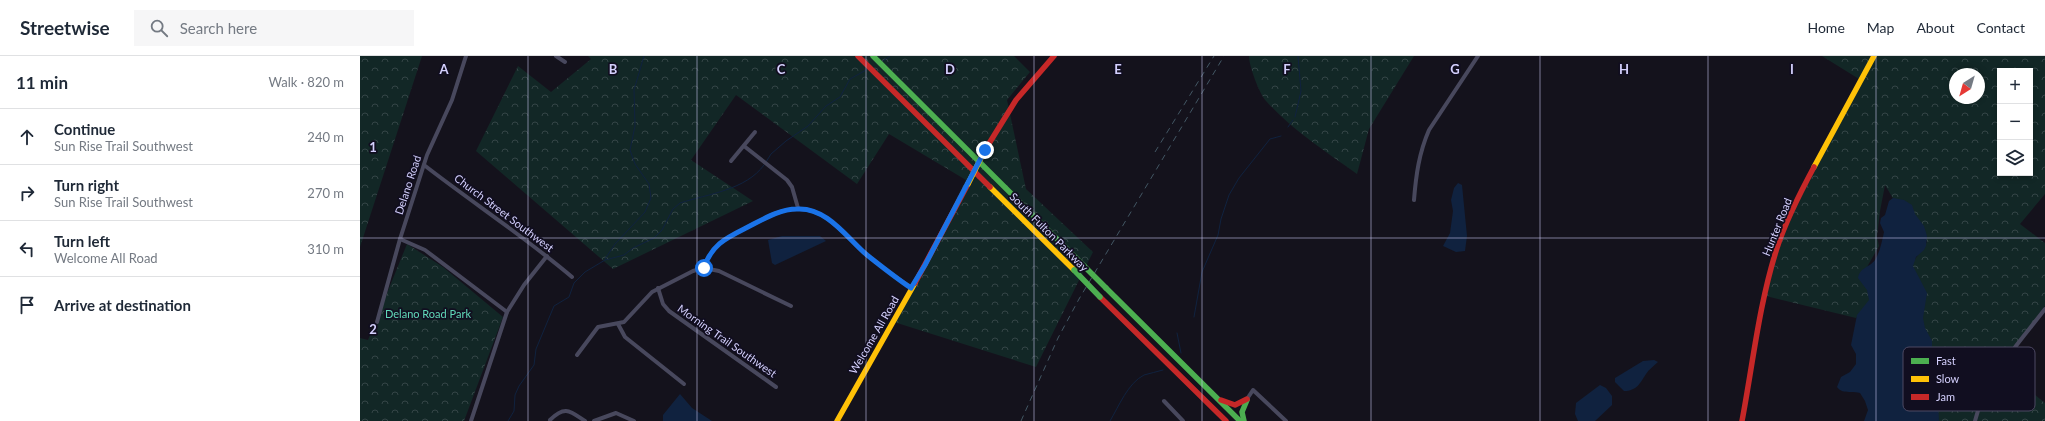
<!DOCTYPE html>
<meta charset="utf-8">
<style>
:root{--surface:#fff;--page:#f6f6f7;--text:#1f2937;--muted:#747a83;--line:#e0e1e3}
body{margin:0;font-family:Lato,sans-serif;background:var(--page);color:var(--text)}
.controls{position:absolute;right:12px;top:12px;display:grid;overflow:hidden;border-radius:0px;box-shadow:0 2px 6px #0003}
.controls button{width:36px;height:36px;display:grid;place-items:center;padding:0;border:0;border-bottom:1px solid var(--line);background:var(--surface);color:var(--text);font:20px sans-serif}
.compass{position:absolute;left:1589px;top:12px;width:36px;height:36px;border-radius:50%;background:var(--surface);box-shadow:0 2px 6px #0003;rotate:217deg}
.stop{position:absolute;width:12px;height:12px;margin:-9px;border:3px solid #1a73e8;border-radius:50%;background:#fff}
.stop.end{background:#1a73e8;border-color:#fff;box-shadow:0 1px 4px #0008}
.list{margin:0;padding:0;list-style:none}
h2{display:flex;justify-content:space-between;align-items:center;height:52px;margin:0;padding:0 16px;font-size:17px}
h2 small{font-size:13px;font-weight:400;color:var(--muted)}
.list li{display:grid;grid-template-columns:26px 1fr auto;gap:12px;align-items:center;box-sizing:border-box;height:56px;padding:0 16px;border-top:1px solid var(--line)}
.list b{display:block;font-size:15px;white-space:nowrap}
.list p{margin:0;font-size:13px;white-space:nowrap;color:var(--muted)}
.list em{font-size:13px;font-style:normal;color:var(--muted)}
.icon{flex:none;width:22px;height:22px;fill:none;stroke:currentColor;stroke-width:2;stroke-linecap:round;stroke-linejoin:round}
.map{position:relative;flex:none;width:1685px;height:365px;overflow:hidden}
header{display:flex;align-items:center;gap:24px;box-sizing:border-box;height:56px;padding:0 20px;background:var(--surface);border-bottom:1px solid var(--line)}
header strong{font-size:19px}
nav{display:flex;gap:22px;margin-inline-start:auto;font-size:14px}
.search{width:280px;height:36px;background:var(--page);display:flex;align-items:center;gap:10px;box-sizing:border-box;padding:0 14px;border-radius:0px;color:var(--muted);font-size:15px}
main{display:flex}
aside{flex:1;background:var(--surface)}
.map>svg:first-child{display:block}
.forest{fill:url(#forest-crowns);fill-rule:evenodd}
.water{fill:#10223f}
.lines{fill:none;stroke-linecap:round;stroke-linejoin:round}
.stream{stroke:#10223f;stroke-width:1}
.street{stroke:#48485d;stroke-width:4}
.fast{stroke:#4caf50;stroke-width:5.5}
.slow{stroke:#ffc107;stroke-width:5.5}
.jam{stroke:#c62828;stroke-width:5.5}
.rail{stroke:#425663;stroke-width:1;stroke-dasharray:6 5;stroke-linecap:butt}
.fast-bridge{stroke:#4caf50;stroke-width:5.5}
.slow-bridge{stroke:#ffc107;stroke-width:5.5}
.route{stroke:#1a73e8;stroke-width:5}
.grid{fill:none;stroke:#d4d0fd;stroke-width:1;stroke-opacity:0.55}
.labels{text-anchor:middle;stroke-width:3.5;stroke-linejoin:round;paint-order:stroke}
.street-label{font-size:11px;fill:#d4d0fd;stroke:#110e20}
.park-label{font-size:11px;fill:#60d8b8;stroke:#110e20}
.key{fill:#110e20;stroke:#4c4862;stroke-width:1}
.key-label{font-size:11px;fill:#d4d0fd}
.grid-label{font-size:13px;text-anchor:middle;font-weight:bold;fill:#d4d0fd;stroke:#110e20;stroke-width:3.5;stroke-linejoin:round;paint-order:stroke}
</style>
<header>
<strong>Streetwise</strong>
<div class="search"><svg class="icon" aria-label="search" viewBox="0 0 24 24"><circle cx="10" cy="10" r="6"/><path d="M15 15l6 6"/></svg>Search here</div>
<nav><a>Home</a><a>Map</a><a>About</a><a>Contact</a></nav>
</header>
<main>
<aside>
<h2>11 min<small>Walk · 820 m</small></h2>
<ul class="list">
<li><svg class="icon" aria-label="ahead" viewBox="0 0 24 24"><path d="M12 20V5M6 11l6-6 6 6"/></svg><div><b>Continue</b><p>Sun Rise Trail Southwest</p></div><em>240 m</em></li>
<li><svg class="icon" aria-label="right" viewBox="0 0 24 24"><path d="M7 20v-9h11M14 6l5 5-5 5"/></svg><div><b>Turn right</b><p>Sun Rise Trail Southwest</p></div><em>270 m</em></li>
<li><svg class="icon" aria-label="left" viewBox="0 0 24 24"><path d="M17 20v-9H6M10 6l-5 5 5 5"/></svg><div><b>Turn left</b><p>Welcome All Road</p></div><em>310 m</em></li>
<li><svg class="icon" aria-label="arrive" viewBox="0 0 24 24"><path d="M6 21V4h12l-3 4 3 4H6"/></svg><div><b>Arrive at destination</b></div></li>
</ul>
</aside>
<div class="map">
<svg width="1685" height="365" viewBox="0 0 1685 365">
<defs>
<pattern id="forest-crowns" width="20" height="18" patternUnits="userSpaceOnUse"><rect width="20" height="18" fill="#122726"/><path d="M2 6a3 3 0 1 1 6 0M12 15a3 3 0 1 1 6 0" fill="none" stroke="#344546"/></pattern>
</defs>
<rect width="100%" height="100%" fill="#14121c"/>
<g class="forest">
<path d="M0,0H62L0,191Z"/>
<path d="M228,0H654L670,16L647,44L666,133L733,196L676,311L534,266L606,124L529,78L497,128L376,39L331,104L393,145L253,213L116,95L158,10L191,36L231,3Z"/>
<path d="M889,0H1054L1009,73L997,118C966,96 932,74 906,45C899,37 889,10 889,0Z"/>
<path d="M1462,0H1685V138L1660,168L1685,187V250L1640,311L1685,347V365H1579L1576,355L1575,339L1567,327L1549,212L1567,186L1543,159L1525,129L1520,155L1517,181L1519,190L1503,218L1511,245L1496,262L1402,239L1430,161L1499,23ZM1640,15H1670V117H1640ZM1595,18H1619V42H1595Z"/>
<path d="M47,188L83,211L143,261L104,365H0V282L8,284Z"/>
</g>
<g class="water">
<path d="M1098,127L1102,129L1107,180L1105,195L1096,196L1083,190L1090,177L1093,155L1091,144L1094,132Z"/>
<path d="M1533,142L1544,144L1552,149L1555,158L1564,170L1567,180L1566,190L1564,194L1556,201L1553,210L1567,237L1563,262L1565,272L1572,285V290L1565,303V314L1567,324L1578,346L1579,365H1504L1508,354L1505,345L1500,337C1491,334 1483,339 1477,331L1481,321L1490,316L1496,308V298L1491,289L1497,259L1509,244L1507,234L1498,222C1500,211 1509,212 1515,204C1520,196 1522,185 1524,176L1520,167L1521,162L1525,159L1529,145Z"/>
<path d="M422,180H460L466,185L415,209L412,207L408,184Z"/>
<path d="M1294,304L1298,306C1294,310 1289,313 1286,318C1280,327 1277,335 1264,335L1255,326V322L1283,305Z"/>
<path d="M1240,329L1246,332L1252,340V349L1235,365H1218L1215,358L1216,347Z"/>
<path d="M320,338L332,352L352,365H303V359Z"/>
</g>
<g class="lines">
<g class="stream">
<path d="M523,5L530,0"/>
<path d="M935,61L941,35L938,0"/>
<path d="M928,71L933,64"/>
<path d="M406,106L411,98L426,85L448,70L466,50L480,41L490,23L508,13"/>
<path d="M245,203L255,188L285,156L291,142L289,128L275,108L270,94L275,70L274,34L284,0"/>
<path d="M834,261L842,216L858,179L861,163L869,139L879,122L910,83L921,80"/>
<path d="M817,277L821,297"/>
<path d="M148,365L154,355L155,339L159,330L174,309L176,293L194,250L209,241L214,227L225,216L245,204L264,199L273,192L294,182L302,174L313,153L320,147C348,138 386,134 404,109"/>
<path d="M750,365C759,350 768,327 784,319C790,317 797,316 803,314"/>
</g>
<g class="street">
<path d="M196,0L205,6"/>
<path d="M384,90L427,124L432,131L438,152"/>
<path d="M371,105L395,76"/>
<path d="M64,109C113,147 165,181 212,221"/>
<path d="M1054,144C1056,119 1059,97 1069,74L1118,0"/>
<path d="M40,183L65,194L147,256"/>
<path d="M344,212C351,189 366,182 386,172C402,164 419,153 437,153C467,151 486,182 507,199C521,210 536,222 551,231"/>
<path d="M298,232L303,248L309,255L416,331"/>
<path d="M17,266L40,183L67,99L92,44L106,0"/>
<path d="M258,268L265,281L324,328"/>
<path d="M217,299L238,271L264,266L292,236L333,215L344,212L359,215L431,250"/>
<path d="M887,343L893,334L926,365"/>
<path d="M804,345L823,365"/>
<path d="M190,364C205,349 210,355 225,365"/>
<path d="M111,365L147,256L164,229L187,200"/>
<path d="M234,365L256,357L274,365"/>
<path d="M1615,365C1625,323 1659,287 1685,253"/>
</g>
<g class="fast">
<path d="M513,0L724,210"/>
<path d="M746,232L880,365"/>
<path d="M884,365L882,356L887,344"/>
</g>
<g class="slow">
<path d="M1454,111L1514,0"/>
<path d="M630,131L714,214"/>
<path d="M477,365L555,227"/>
</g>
<g class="jam">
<path d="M498,0L630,131"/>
<path d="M625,94L656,44L694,0"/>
<path d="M555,227L608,128"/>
<path d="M740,241L866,365"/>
<path d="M861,344L875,349L887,343"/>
<path d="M1382,365C1393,307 1399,248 1417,192C1426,164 1440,137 1454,111"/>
</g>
<g class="rail">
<path d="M795,96L854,0"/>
<path d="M661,365L698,282L719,243L864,0"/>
</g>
<g class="fast-bridge">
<path d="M724,210L746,232"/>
<path d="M714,214L740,241"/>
</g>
<path class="slow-bridge" d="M608,128L625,94"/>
</g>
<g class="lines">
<path class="route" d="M344,212C351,189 366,182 386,172C402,164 419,153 437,153C467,151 487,182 507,199C521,210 536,222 551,232L565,209L625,94"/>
</g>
<path class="grid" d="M168,0V365M337,0V365M506,0V365M674,0V365M842,0V365M1011,0V365M1180,0V365M1348,0V365M1516,0V365M0,182H1685"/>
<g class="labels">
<g class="street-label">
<text transform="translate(48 129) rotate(-72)" y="4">Delano Road</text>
<text transform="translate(144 157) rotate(37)" y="4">Church Street Southwest</text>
<text transform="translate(1417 171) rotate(-68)" y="4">Hunter Road</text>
<text transform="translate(689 176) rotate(45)" y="4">South Fulton Parkway</text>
<text transform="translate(514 279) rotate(-60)" y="4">Welcome All Road</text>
<text transform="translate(367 285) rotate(35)" y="4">Morning Trail Southwest</text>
</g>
<g class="park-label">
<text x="68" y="262">Delano Road Park</text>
</g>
</g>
<rect x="1543" y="291" width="132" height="64" rx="6" class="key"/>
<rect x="1551" y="302" width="18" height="6" fill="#4caf50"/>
<rect x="1551" y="320" width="18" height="6" fill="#ffc107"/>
<rect x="1551" y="338" width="18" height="6" fill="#c62828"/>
<g class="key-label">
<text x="1576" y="309">Fast</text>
<text x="1576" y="327">Slow</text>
<text x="1576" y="345">Jam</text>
</g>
<g class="grid-label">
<text x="84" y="18">A</text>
<text x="253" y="18">B</text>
<text x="421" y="18">C</text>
<text x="590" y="18">D</text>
<text x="758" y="18">E</text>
<text x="927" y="18">F</text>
<text x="1095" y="18">G</text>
<text x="1264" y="18">H</text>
<text x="1432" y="18">I</text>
<text x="13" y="96">1</text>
<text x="13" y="278">2</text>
</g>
</svg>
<div class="controls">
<button>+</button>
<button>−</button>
<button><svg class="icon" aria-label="layers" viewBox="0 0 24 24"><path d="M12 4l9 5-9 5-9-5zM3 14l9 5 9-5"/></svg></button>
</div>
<svg class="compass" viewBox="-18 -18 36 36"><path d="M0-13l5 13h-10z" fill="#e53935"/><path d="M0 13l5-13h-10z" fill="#747a83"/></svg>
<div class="stop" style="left:344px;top:212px"></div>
<div class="stop end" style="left:625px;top:94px"></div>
</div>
</main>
